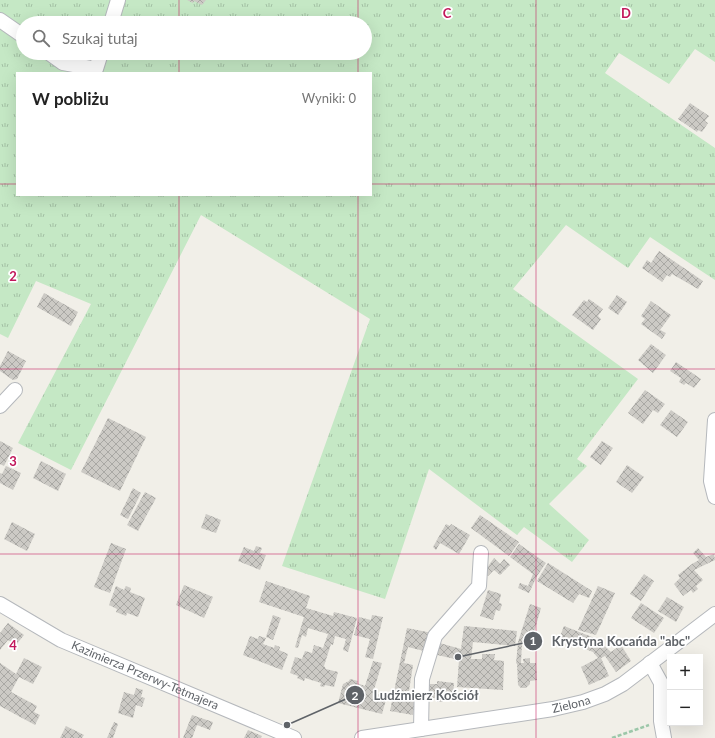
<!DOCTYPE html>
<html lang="pl">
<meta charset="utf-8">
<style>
:root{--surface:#fff;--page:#f6f6f6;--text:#222;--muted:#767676;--line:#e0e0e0}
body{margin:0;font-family:Lato,sans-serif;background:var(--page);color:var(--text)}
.controls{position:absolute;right:12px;bottom:12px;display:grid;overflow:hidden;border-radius:0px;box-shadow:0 4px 16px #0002}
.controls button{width:36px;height:36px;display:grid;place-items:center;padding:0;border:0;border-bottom:1px solid var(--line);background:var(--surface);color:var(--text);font:20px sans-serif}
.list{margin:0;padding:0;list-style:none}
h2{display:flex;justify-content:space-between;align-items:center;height:52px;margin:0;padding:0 16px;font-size:17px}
h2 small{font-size:13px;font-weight:400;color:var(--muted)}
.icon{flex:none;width:22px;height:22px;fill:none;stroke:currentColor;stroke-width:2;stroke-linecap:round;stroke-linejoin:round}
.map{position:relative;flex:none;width:715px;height:738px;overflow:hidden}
.search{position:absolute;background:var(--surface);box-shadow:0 4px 16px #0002;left:16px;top:16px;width:356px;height:44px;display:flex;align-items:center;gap:10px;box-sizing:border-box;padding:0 14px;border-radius:22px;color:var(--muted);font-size:15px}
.panel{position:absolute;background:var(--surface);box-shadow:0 4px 16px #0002;left:16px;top:72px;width:356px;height:124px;border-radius:0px}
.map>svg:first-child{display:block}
.grass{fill:url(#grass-tufts);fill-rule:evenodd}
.building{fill:url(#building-cross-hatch)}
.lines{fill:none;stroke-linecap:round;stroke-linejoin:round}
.minor-casing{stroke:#b5b8bc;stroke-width:16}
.path{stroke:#9cc7a9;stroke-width:2.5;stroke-dasharray:4 2;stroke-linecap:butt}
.minor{stroke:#fff;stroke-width:14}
.grid{fill:none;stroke:#c2185b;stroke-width:1;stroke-opacity:0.55}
.labels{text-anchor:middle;stroke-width:3.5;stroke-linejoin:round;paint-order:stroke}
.street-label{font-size:12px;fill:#5f6368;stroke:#fff}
.grid-label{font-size:13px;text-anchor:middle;font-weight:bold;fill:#c2185b;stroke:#fff;stroke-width:3.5;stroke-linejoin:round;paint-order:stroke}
.leader{fill:none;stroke:#5f6368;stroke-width:1.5}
.callout-dot{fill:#5f6368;stroke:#fff;stroke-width:1.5}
.mark-label{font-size:12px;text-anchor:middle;font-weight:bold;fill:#fff}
.callout-label{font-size:13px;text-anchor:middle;font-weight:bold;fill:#5f6368;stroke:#fff;stroke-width:3.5;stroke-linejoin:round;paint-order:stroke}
</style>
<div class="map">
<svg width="715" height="738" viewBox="0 0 715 738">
<defs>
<pattern id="grass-tufts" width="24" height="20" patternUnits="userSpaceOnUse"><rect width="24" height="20" fill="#c5e8c5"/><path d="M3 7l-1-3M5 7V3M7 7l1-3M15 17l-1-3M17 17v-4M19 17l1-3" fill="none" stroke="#a3c0a4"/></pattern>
<pattern id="building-cross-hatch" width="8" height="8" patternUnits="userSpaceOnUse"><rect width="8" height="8" fill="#cccac5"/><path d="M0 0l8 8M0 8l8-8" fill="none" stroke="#a9a8a4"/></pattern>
</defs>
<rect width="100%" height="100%" fill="#f1efe8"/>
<path class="grass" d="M0,0H715V62L695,49L669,84L619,53L605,73L715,148V280L650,237L628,268L566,225L513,289L638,379L577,459L587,466L549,504L589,540L572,562L524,527L517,535L429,469L385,599L282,566L370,319L201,215L71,470L18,443L91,304L36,281L8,338L0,334ZM23,23H365V53H23ZM17,73H371V195H17Z"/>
<g class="building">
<path d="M187,0H206L202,5L194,1L193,3Z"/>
<path d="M690,103L709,116L705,121L708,123L702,132L698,130L697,132L678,119Z"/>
<path d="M659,251L703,281L698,289L672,274L670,277L667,275L662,282L642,268L647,260L651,263Z"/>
<path d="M44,293L78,312L71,326L37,307Z"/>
<path d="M617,295L627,302L618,315L608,308Z"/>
<path d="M589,299L603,309L598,316L601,319L593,330L572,315L584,300L587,302Z"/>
<path d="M651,301L671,315L660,330L666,333L662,339L641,324L645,319L641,316Z"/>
<path d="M651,344L666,355L653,373L638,360Z"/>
<path d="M8,351L26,361L17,379L13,380L0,371V366Z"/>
<path d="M676,362L701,379L694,388L686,383L684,385L679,382L681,378L670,371Z"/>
<path d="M645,390L665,404L658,413L653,410L643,424L628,413Z"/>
<path d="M671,410L688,422L677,437L660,425Z"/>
<path d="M108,418L146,437L120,491L81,472Z"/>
<path d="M0,441L13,448L4,466L0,464Z"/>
<path d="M602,441L613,448L601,465L590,457Z"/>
<path d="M41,461L66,474L58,491L33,478Z"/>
<path d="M627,465L644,477L632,493L616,482Z"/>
<path d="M6,466L21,473L13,490L0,483V473L2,474Z"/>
<path d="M133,488L141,493L128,519L120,515Z"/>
<path d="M145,492L156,498L138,531L127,525Z"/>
<path d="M206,514L221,520L216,533L201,528Z"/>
<path d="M480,515L519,542L509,556L471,528Z"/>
<path d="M12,522L35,534L27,551L4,539Z"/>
<path d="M446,524L450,526L451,524L470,535L459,554L440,543L436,550L433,547Z"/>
<path d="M111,543L126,549L110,593L94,587Z"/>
<path d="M519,544L546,563L537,576L529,593L518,588L520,583L528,586L533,574L510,557Z"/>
<path d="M256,546L262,548L260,553L266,555L260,570L238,561L244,547L254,551Z"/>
<path d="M698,548L706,557L714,554L715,560L694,570L703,580L696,586L698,589L693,593L691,590L683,596L674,584L680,578L678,575L692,564L699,560L693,553Z"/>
<path d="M494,558L500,564L504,559L510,565L500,575L494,570L488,576L484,572Z"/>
<path d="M548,563L592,591L589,598L579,594L573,603L537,581Z"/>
<path d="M644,574L654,581L641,601L630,594Z"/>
<path d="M266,581L310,596L306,608L333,616L334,612L357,618L348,652L343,650L346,639L335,636L333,645L331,644L324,666L326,669L338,672L334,687L325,685L324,687L320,686L321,683L305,678L304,681L297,678L298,676L290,673L295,657L302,659L305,651L312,653L314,645L323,648L328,634L308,628L306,637L302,635L298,648L295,647L304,617L259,602Z"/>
<path d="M184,585L213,597L204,618L176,605Z"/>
<path d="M116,586L124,590L126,586L131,588L130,592L145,598L138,617L127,613L126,616L116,612L117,609L109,605Z"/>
<path d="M598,586L615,593L596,635L578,630Z"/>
<path d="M488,590L501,594L499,603L502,604L500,611L496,610L493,620L480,616Z"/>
<path d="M667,597L684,607L676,622L658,611Z"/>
<path d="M641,603L664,618L654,633L631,618Z"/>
<path d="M530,604L541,608L530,646L522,643L521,663H524L523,659L530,658V663H536L537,680L530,681V684L526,688H521L518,685L517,663L516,664L518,642Z"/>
<path d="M273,615L281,618L273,640L266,637Z"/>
<path d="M372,615L383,617L373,659L365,657L370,639L354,635L359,617L371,620Z"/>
<path d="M8,623L24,635L16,645L8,640L0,650V633Z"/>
<path d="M464,626L517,631L515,646L473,642L471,659H482V654H495L494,660L504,661L503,690L457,687L459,660L433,654L436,642L461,649Z"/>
<path d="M564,626L597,639L611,652L621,645L631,661L616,672L605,656L601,658L609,676L589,685L581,667L598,658L593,652L559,639Z"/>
<path d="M407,628L432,633L428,652L408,647L404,663L413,665L409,691H404V695L416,697L413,715L390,711Z"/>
<path d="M250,636L258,639L259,636L266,638L263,644L274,648L275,645L280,647L279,650L288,654L282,670L243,655Z"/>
<path d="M24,658L42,667L33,684L19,677L11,692L37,706L34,712L40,715L35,725L0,706V663L16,674Z"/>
<path d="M373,661L382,663L373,693L387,696L382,714L338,703L343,684L349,681L350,679L358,681L357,683L365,686Z"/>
<path d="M437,681L454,683L453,700L443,699V702H437V698H428L429,684H437Z"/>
<path d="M136,688L143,690L141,697L145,698L142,707L136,705L133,718L118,713L124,692L134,695Z"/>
<path d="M192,715L213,722L210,730L197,725L192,738H183Z"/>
<path d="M114,722L118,724L113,738H107Z"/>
<path d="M66,726L84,735L82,738H60Z"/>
<path d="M248,730L262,736L261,738H244Z"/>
</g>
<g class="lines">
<g class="minor-casing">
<g id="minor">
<path d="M0,20L23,36"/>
<path d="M111,23L118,0"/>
<path d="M49,53L63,63L96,69L101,53"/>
<path d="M0,406L15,390"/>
<path d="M715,420L711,481L715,497"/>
<path id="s1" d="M0,604L61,640L294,738"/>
<path d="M650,663L661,683V721L664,738"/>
<path d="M421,729L422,679L435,636L479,586L481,553"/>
<path id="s2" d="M362,738L553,709L583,702L605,694L623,684L715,614"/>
</g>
</g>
<path class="path" d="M612,738L649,725"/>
<use href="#minor" class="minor"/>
</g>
<path class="grid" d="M179,0V23M358,0V23M536,0V738M179,53V73M358,53V73M0,184H17M371,184H715M179,195V738M358,195V738M0,369H715M0,554H715"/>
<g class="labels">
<g class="street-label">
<text dy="4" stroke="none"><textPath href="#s1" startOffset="162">Kazimierza Przerwy-Tetmajera</textPath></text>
<text dy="4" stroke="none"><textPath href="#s2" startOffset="212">Zielona</textPath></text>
</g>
</g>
<g class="grid-label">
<text x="447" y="18">C</text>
<text x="626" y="18">D</text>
<text x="13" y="281">2</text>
<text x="13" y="466">3</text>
<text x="13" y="650">4</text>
</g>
<path class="leader" d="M458 657L533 641M287 725L355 695"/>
<g class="callout-dot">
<circle cx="458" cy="657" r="4"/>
<circle cx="287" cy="725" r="4"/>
<circle cx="533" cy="641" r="10"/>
<circle cx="355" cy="695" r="10"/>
</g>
<g class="mark-label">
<text x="533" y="645">1</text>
<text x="355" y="700">2</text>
</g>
<g class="callout-label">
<text x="621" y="646">Krystyna Kocańda "abc"</text>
<text x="426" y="700">Ludźmierz Kościół</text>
</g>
</svg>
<div class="controls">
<button>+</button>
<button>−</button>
</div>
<div class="search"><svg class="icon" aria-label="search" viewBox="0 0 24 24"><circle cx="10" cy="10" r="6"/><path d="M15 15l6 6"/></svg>Szukaj tutaj</div>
<section class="panel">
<h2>W pobliżu<small>Wyniki: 0</small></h2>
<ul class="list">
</ul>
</section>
</div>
